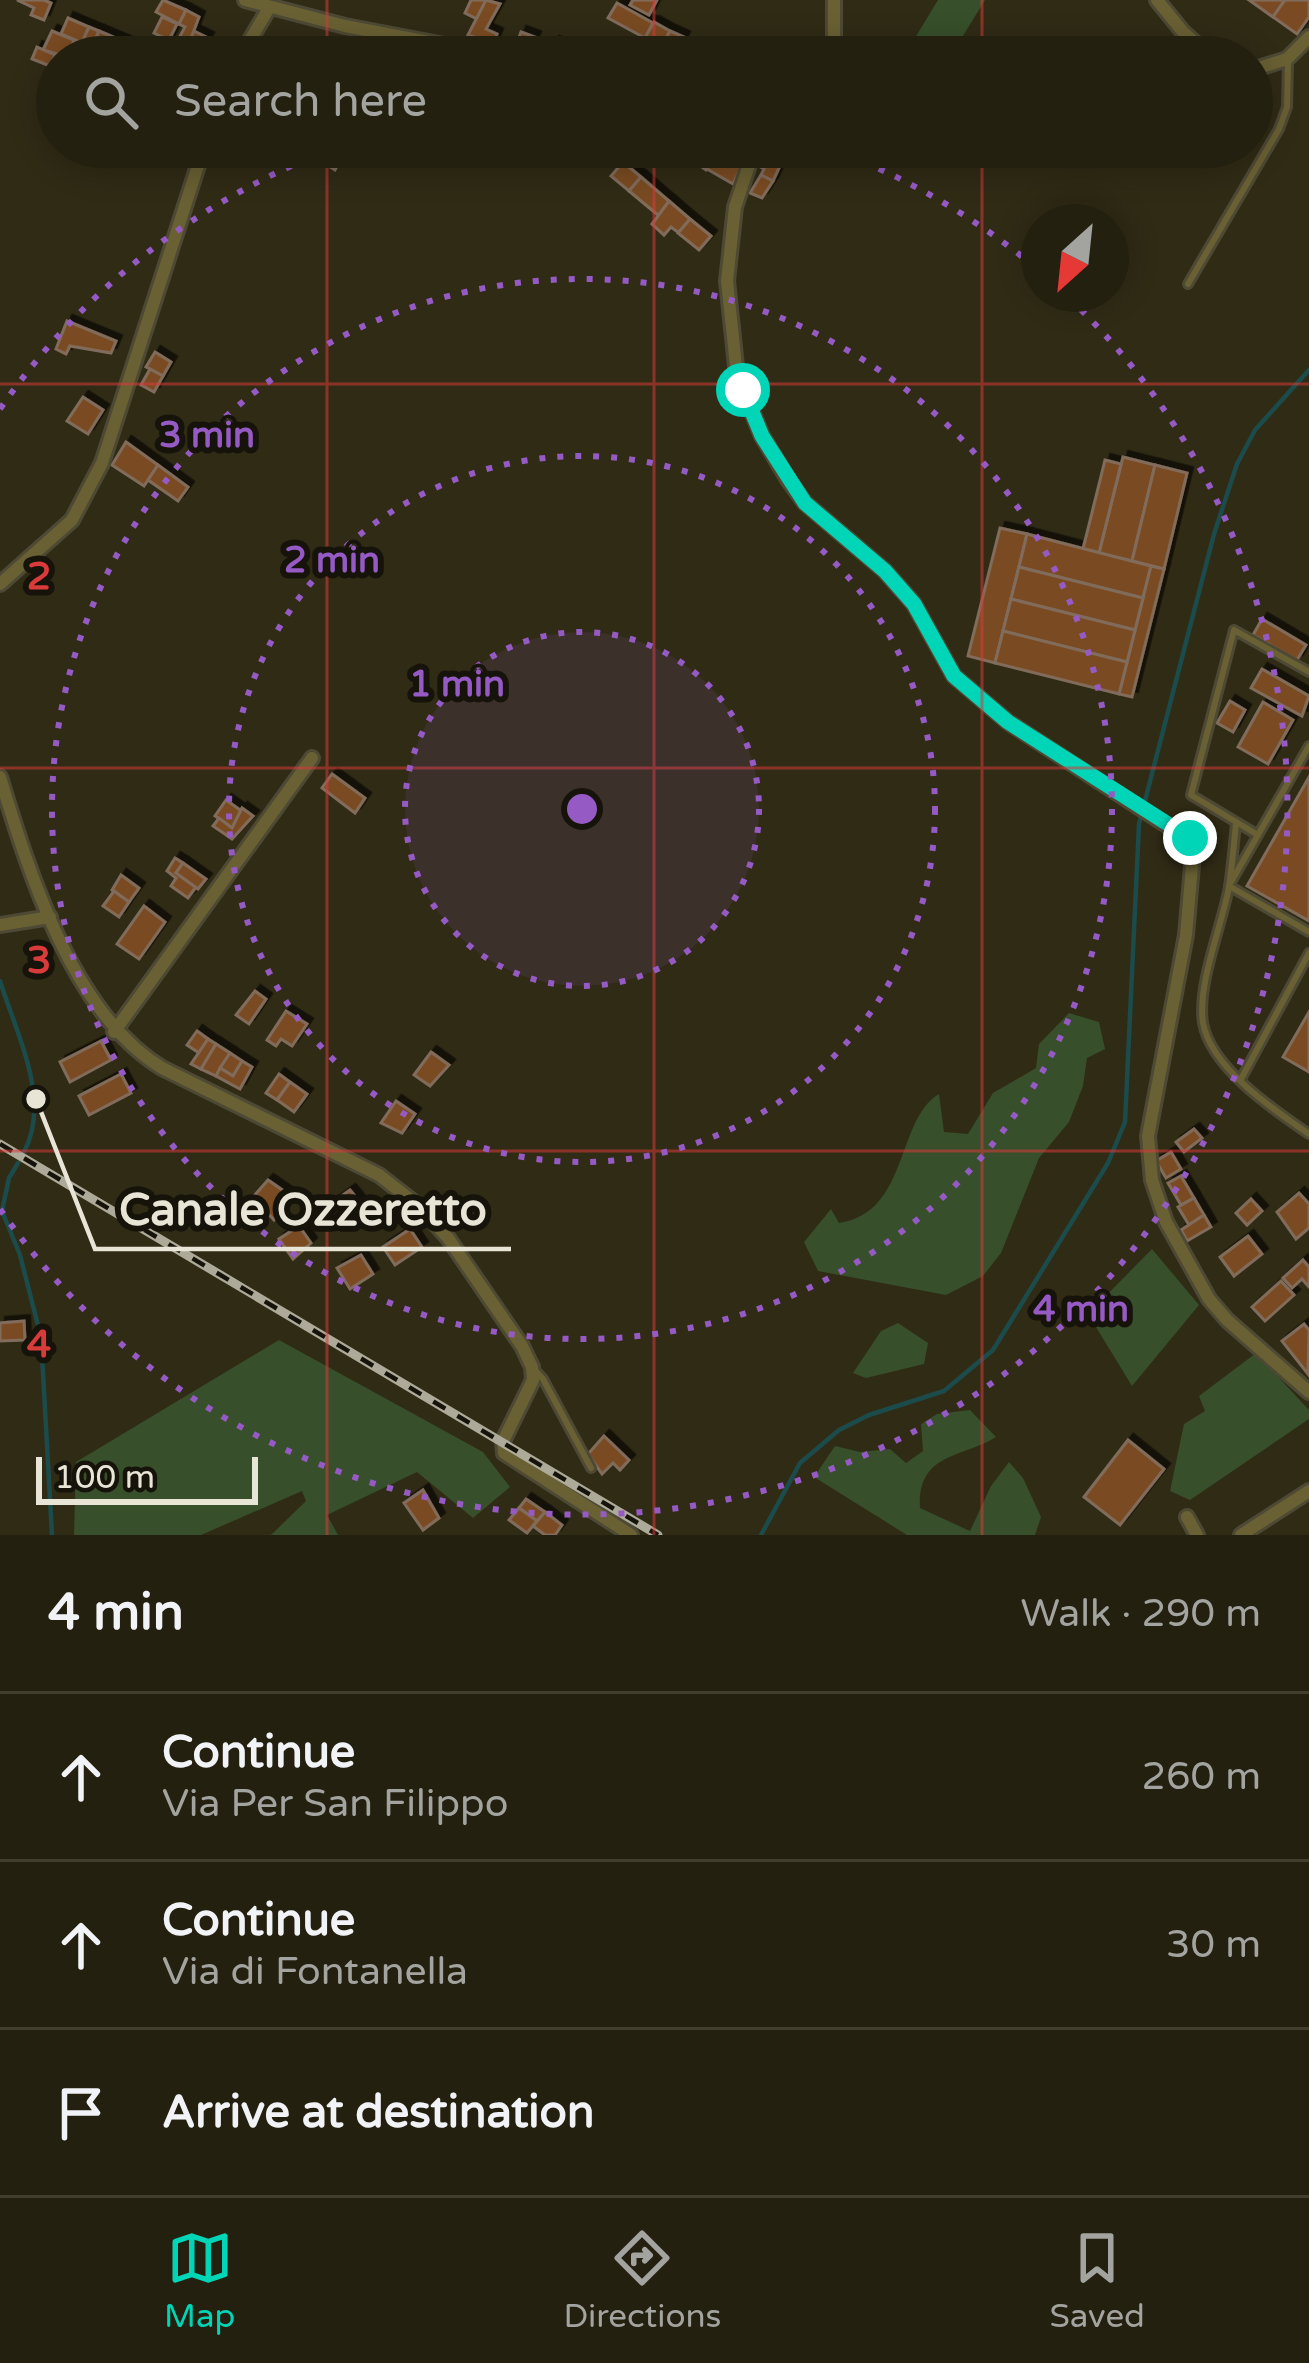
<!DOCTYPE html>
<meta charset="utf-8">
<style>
:root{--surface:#242010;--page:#2c2819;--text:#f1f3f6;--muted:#a3a39f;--line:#413e30;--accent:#00d5b7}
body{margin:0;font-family:"Varela Round",sans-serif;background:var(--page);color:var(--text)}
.compass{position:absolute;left:1021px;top:204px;width:108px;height:108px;border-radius:50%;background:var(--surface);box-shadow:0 6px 30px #0003;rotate:207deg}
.scale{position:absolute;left:36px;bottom:30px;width:222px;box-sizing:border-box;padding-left:12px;border:6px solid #e8e5d7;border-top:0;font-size:33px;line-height:42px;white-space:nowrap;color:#e8e5d7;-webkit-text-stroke:9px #16130a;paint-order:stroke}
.stop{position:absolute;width:36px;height:36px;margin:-27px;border:9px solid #00d5b7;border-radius:50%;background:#fff}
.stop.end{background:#00d5b7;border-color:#fff;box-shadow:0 3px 12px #0008}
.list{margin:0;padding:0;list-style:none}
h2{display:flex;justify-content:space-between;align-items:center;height:156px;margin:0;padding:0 48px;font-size:51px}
h2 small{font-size:39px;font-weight:400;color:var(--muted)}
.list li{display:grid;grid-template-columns:78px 1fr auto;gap:36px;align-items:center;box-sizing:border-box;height:168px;padding:0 48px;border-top:3px solid var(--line)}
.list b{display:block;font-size:45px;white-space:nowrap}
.list p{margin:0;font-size:39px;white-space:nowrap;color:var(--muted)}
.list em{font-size:39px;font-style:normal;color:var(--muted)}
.icon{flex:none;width:66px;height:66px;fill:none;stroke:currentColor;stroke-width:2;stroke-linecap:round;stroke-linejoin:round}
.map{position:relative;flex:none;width:1309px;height:1535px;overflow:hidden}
.search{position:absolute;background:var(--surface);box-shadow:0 6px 30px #0003;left:36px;right:36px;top:36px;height:132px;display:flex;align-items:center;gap:30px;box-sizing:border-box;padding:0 42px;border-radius:66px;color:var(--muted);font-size:45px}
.sheet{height:660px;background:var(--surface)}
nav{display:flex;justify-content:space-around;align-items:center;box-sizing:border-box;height:168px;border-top:3px solid var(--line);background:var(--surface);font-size:33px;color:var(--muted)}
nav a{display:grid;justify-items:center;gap:6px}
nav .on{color:var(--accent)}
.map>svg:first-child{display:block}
.green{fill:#374f2b}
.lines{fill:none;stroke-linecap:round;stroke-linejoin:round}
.stream{stroke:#1c4b4b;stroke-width:4.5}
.building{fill:#7a4c22;stroke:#816c5c;stroke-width:3;filter:url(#shadow)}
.service-casing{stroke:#4d4934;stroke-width:12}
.minor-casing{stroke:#4d4934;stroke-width:18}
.service{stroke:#696033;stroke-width:6}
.minor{stroke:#696033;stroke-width:12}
.rail-casing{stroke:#aeaa9a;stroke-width:9}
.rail{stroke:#16130a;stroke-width:4.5;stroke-dasharray:14;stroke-linecap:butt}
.route{stroke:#00d5b7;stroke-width:15}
.grid{fill:none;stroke:#d83b3a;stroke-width:3;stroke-opacity:0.55}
.ring{fill:none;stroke:#965ac5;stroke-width:6;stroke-dasharray:6 12}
.grid-label{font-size:39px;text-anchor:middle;font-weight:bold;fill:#d83b3a;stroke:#16130a;stroke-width:12;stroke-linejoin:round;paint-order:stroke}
.centre{fill:#965ac5;stroke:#16130a;stroke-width:6}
.ring-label{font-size:36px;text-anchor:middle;font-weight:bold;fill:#965ac5;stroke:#16130a;stroke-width:12;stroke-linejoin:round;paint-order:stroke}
.leader{fill:none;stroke:#e8e5d7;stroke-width:4.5}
.callout-dot{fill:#e8e5d7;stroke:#16130a;stroke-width:4.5}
.callout-label{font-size:45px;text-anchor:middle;font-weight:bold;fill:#e8e5d7;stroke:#16130a;stroke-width:12;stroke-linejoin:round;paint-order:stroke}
</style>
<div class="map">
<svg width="1309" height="1535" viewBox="0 0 1309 1535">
<defs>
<filter id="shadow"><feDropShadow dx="5.5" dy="-5.5" stdDeviation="0" flood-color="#0009"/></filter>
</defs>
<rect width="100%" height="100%" fill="#302b15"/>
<g class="green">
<path d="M938,0H985L950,57L915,38Z"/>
<path d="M1069,1013L1099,1022L1105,1049L1087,1058L1083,1086L1069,1122L1039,1158L1001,1253L983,1276L946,1295L818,1271L804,1242L831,1209L839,1223C909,1213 896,1119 939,1094L944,1132L968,1134L993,1093L1036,1068L1039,1044Z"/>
<path d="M1152,1249L1199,1305L1132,1386L1088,1314Z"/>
<path d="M898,1323L928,1343L924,1364L866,1378L853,1373L881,1331Z"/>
<path d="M279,1340L483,1452L510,1487L473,1518L417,1472L327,1515L338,1535H271L306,1501L302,1491L201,1535H74L76,1462Z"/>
<path d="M1256,1353L1309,1410V1419L1190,1500L1170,1491L1184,1424L1205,1411L1199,1396Z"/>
<path d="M970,1410L996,1437C962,1458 917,1453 920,1508L970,1531L991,1486L1009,1462L1023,1478L1041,1517L1035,1535H907L814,1477L835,1446L860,1452L890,1449L906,1463L923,1451L921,1424L937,1414Z"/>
</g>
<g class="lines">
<g class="stream">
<path d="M0,981C16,1033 52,1100 24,1152"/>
<path d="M18,1163L9,1178L2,1211L20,1255L41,1337L52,1535"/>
<path d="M761,1535L800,1463L839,1430L869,1415L944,1391L993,1350L1108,1163L1125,1122L1139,824L1214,534L1237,464L1255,430L1309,370"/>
</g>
</g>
<g class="building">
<path d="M17,0H44L51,3L44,20L31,15L34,8Z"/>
<path d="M163,0L186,10L179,24L156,12Z"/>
<path d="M471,0H486L477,19L465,13Z"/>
<path d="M486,0L500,4L486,29L497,34L493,44L468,35Z"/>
<path d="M633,0H657L649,15L630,5Z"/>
<path d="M1249,0H1285L1273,17Z"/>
<path d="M1285,0H1309V17L1297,34L1273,17Z"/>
<path d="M617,3L653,23L645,38L608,18Z"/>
<path d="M186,10L199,17L190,41L180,36L185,27L179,24Z"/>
<path d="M162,17L177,24L169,40L154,33Z"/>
<path d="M68,18L89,27L82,43L61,34Z"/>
<path d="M654,22L670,31L661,47L646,36Z"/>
<path d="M89,27L99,31L87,57L77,53Z"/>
<path d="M52,31L74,40L68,57L43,50Z"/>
<path d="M99,31L123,41L117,57L93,46Z"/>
<path d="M194,31L208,38L199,57L184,54Z"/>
<path d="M670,31L684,37L677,52L663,44Z"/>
<path d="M521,32L535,37L527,54L514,51Z"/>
<path d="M123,41L143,50L140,57H117Z"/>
<path d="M554,42L582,54L581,57H547Z"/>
<path d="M37,47L55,55L50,66L32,59Z"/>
<path d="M330,147L344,154L335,170L322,162Z"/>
<path d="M708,147H723L706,170L696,163Z"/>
<path d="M723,147L747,156L733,184L707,169Z"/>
<path d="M760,156L780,166L773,181L761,175L764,169L757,165Z"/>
<path d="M623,162L641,177L629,191L611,176Z"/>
<path d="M761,175L773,181L762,198L750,193Z"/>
<path d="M641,177L669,201L659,216L629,191Z"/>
<path d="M669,201L690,219L679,233L671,227L664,235L652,224Z"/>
<path d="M690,219L711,236L699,250L678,233Z"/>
<path d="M67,321L116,341L111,353L70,346L66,354L56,349Z"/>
<path d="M155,352L171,362L163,376L146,367Z"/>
<path d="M150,369L163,376L154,392L141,385Z"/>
<path d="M83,397L103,410L88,434L67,421Z"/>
<path d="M126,442L158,465L144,486L112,465Z"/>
<path d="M1123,457L1155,465L1132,561L1099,553Z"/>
<path d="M1105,460L1121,464L1099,553L1083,549Z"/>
<path d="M158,465L188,487L178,501L148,480Z"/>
<path d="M1155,465L1187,473L1164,569L1132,561Z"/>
<path d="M1000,528L1027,534L995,663L968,656Z"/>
<path d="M1027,534L1151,566L1143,598L1019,567Z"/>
<path d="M1151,566L1164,569L1132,697L1119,694Z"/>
<path d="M1019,567L1143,598L1135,630L1011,599Z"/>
<path d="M1011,599L1135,630L1127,662L1003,631Z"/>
<path d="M1262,619L1306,645L1297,660L1253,635Z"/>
<path d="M1003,631L1127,662L1119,694L995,663Z"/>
<path d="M1262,669L1309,696L1302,716L1251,688Z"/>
<path d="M1230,701L1245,710L1233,732L1217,723Z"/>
<path d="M1263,702L1293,720L1268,764L1238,747Z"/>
<path d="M332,774L365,798L355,813L322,788Z"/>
<path d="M1309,777V921L1247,886Z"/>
<path d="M226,800L243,812L232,828L215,816Z"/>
<path d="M242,808L253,816L232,839L213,826L219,818L232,828Z"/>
<path d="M175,858L183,863L176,873L196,887L188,898L171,886L176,878L167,871Z"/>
<path d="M183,863L206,879L198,889L176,873Z"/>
<path d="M121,875L139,888L129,902L112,890Z"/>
<path d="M114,891L129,902L119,917L103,906Z"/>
<path d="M144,906L165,922L139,959L117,944Z"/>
<path d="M255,991L266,999L249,1024L236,1015Z"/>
<path d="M286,1011L307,1024L292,1046L281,1039L276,1046L267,1040Z"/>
<path d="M1309,1012V1072L1283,1057Z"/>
<path d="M197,1031L208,1039L199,1053L187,1045Z"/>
<path d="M208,1039L216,1044L201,1069L191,1064Z"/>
<path d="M101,1041L111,1060L70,1082L60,1062Z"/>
<path d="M216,1044L230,1053L216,1076L201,1069Z"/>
<path d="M431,1052L449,1065L430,1086L414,1075Z"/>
<path d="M230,1053L242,1061L233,1076L220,1068Z"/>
<path d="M242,1061L252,1067L240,1089L216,1076L220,1068L233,1076Z"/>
<path d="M121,1074L131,1093L89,1115L79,1096Z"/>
<path d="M279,1074L290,1082L277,1100L266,1093Z"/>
<path d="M290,1082L307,1094L294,1112L277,1100Z"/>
<path d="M396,1101L415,1114L402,1133L381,1123Z"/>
<path d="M1194,1129L1202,1138L1184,1152L1176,1142Z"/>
<path d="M1171,1152L1181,1169L1166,1178L1156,1161Z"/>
<path d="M1181,1176L1194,1198L1181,1205L1168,1183Z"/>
<path d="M268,1180L294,1198L274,1220L253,1197Z"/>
<path d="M350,1190L367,1211L348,1224L333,1202Z"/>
<path d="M1299,1193L1309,1204V1228L1296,1239L1277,1212Z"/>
<path d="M1194,1198L1204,1215L1189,1225L1178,1207Z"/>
<path d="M1251,1199L1262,1211L1247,1225L1236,1213Z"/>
<path d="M334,1205L348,1224L339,1230L326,1210Z"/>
<path d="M1204,1215L1211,1227L1187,1241L1181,1230Z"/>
<path d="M299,1226L311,1243L293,1259L279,1239Z"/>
<path d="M410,1229L422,1247L395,1265L383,1247Z"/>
<path d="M1248,1236L1262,1254L1234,1276L1220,1257Z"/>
<path d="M361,1255L373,1274L350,1289L337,1268Z"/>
<path d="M1303,1260L1309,1267V1287L1302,1279L1292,1288L1283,1278Z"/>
<path d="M1281,1281L1294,1295L1265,1321L1252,1307Z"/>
<path d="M24,1321L25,1340L0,1341V1323Z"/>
<path d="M1304,1324L1309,1330L1308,1374L1282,1341Z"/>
<path d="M604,1436L629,1460L620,1470L613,1463L602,1474L588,1454Z"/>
<path d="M1128,1440L1164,1469L1120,1525L1084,1497Z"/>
<path d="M423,1490L439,1518L423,1530L404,1503Z"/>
<path d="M526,1499L545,1512L537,1521L519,1508Z"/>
<path d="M519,1508L537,1521L527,1533L509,1520Z"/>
<path d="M545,1512L562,1525L555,1535H545L533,1526Z"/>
</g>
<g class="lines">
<g class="service-casing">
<g id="service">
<path d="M1188,284L1279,129L1287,107L1288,62"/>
<path d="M1236,823C1234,844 1232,866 1229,887C1222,925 1197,985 1203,1023C1211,1068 1274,1110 1309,1134"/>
<path d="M1258,835L1191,795L1234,630L1309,672"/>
<path d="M1231,882L1309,746"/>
<path d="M1229,886L1309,932"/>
<path d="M1241,1079L1309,953"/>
<path d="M533,1368L543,1379L591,1468"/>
</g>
</g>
<g class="minor-casing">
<g id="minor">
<path d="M245,0L345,26L507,57"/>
<path d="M1157,0L1183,32L1211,57"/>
<path d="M240,57L269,8"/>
<path d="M834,57V0"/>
<path d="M1252,70L1287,59L1309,37"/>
<path d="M746,147L772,153L805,147"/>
<path d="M754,150L735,207L727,281L736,366L743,390L762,436L789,481L805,503L885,571L914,604L954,676L1008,722L1194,843L1186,935L1148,1136L1152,1180L1166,1222L1209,1299L1227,1320L1309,1392"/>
<path d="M0,584L72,520L102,463L204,147"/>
<path d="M0,777C29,873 73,1014 162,1068L379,1175L420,1207L448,1238L522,1346L532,1367L533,1380L503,1441L504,1453L631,1535"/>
<path d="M0,925L50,917"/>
<path d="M114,1032L312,758"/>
<path d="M1187,1517L1197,1535"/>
<path d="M1241,1535L1309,1491"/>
</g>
</g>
<use href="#service" class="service"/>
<use href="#minor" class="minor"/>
<g class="rail-casing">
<path id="rail" d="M0,1144L658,1535"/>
</g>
<use href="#rail" class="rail"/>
</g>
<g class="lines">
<path class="route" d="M743,390L762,436L805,503L885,571L914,604L954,676L1008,722L1190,838"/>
</g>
<path class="grid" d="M327,0V57M654,0V57M982,0V57M327,147V1535M654,147V1535M982,147V1535M0,384H1309M0,768H1309M0,1151H1309"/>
<circle cx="582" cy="809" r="177" fill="#965ac5" fill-opacity=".12"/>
<g class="ring">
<circle cx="582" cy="809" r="177"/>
<circle cx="582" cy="809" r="353"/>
<circle cx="582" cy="809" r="530"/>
<path d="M0 409A706 706 0 0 1 335 148M829 148A706 706 0 0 1 1036 268M1068 297A706 706 0 1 1 0 1209"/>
</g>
<g class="grid-label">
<text x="39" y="589">2</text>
<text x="39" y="973">3</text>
<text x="39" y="1357">4</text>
</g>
<circle cx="582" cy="809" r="18" class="centre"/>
<g class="ring-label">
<text x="207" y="447">3 min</text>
<text x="332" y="572">2 min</text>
<text x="457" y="696">1 min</text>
<text x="1081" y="1321">4 min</text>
</g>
<path class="leader" d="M36 1099L95 1249H511"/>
<circle class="callout-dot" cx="36" cy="1099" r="12"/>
<g class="callout-label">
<text x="303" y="1225">Canale Ozzeretto</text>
</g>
</svg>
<svg class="compass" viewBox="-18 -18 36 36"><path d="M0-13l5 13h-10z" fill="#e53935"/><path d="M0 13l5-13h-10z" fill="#a3a39f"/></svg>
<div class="scale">100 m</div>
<div class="stop" style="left:743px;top:390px"></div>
<div class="stop end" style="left:1190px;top:838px"></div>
<div class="search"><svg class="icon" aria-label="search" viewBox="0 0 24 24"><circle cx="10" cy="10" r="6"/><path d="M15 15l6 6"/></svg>Search here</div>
</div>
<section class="sheet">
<h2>4 min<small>Walk · 290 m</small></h2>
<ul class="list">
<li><svg class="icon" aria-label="ahead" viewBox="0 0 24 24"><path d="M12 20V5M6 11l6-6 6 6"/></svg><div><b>Continue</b><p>Via Per San Filippo</p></div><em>260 m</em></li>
<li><svg class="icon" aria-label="ahead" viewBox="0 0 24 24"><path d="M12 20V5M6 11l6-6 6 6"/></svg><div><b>Continue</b><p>Via di Fontanella</p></div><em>30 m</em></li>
<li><svg class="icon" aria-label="arrive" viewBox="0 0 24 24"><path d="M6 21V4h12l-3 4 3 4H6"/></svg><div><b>Arrive at destination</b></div></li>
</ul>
</section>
<nav>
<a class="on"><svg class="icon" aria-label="map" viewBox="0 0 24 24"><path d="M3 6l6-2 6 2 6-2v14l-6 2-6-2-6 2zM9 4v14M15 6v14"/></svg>Map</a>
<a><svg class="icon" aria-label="directions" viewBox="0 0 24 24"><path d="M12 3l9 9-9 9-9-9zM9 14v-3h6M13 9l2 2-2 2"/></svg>Directions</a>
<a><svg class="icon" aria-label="saved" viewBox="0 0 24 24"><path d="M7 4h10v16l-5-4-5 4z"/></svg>Saved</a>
</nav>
